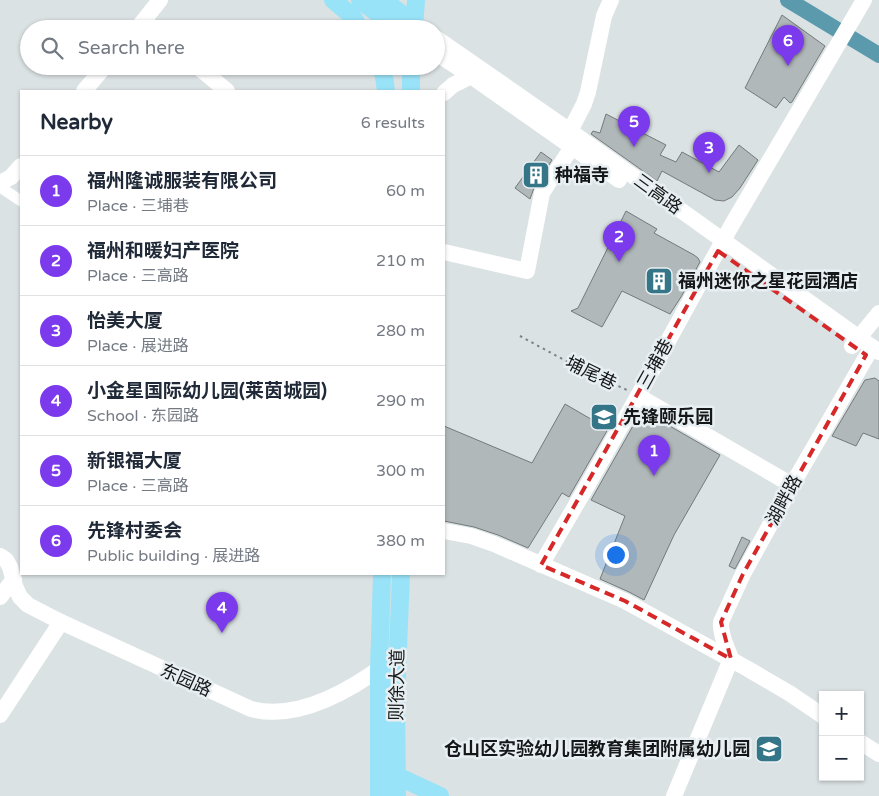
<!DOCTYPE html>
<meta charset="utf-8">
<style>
:root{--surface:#fff;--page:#f6f6f7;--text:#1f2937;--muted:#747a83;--line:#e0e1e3;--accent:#7c3aed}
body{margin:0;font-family:"Varela Round","Noto Sans SC",sans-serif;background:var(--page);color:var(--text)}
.controls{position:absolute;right:15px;bottom:15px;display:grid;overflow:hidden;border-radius:0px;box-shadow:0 1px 4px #0004}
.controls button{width:45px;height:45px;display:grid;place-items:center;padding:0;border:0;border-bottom:1px solid var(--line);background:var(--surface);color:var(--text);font:25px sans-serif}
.you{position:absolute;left:615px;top:554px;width:18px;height:18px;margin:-12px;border:4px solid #fff;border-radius:50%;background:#1a73e8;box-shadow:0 0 0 8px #1a73e833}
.badge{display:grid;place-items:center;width:32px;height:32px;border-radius:50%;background:var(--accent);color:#fff;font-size:16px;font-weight:700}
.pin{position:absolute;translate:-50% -41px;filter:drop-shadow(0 1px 2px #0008)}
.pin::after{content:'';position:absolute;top:26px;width:18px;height:15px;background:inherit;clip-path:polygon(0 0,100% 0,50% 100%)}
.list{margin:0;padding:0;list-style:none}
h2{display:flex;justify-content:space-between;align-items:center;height:65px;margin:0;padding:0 20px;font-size:21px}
h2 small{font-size:16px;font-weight:400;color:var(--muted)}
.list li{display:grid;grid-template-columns:32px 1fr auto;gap:15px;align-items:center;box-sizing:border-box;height:70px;padding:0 20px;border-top:1px solid var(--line)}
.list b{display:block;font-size:19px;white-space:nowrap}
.list p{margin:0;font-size:16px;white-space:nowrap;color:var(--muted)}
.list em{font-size:16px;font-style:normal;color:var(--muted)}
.icon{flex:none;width:28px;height:28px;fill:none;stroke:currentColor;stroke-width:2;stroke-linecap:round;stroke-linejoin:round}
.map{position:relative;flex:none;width:879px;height:796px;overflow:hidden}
.search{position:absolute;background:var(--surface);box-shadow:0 1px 4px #0004;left:20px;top:20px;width:425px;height:55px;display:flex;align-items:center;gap:12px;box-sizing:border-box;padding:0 18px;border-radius:28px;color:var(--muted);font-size:19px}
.panel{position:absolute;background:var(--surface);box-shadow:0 1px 4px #0004;left:20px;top:90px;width:425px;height:485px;border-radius:0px}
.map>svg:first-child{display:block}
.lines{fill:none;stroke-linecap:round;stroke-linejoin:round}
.river{stroke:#5b9aad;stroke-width:16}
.building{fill:#b1b8ba;stroke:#747a7c}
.path{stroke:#7d8284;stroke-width:2;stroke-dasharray:2.5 4;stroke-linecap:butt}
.street{stroke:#fff;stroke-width:11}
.secondary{stroke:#fff;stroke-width:16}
.primary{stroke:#99e3f8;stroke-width:18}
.marked{fill:none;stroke:#d62828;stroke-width:4;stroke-dasharray:10 6;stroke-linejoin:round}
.labels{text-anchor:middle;stroke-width:5;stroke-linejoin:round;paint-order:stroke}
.poi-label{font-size:18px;font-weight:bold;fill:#151718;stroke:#e8eff2;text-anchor:start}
.street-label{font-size:18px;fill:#151718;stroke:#e8eff2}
</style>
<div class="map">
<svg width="879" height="796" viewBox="0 0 879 796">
<rect width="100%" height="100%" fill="#dbe2e4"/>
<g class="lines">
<path class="river" d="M788,0L879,55"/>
</g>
<g class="building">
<path d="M782,15L825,46L792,102L790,103L784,97L776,108L745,88Z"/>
<path d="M606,114L666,145L660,155L676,162L682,152L719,172L739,145L758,160L740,188L732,197L724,201L715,200L662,171L657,181L591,134L593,131L600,133Z"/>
<path d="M541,152L552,160L534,188L530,199L515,188Z"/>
<path d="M626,211L657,229L654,233L694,255L698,258L700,262L681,297L670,314L622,291L602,327L571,311L578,308Z"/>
<path d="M875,378L879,381V439L863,433L856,446L832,436L865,380Z"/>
<path d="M565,404L608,429L569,497L562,493L528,548L498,535L474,527L444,521V426L532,463Z"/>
<path d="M642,410L720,455L674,535L644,600L629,592L600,579L625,516L591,500Z"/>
<path d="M742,537L750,541L735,569L729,566Z"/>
</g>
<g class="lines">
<path class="path" d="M520,336L577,367L627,390"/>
<path class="street" d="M0,187L21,201"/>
<g class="secondary">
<path d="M137,29L160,0"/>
<path d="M436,38L570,131L879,352"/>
<path d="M436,53L471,76L619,180"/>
<path d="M197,66L227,91"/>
<path d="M84,91L105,66"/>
<path d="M444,93L453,85L471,76"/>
<path d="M570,131L584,104L588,92L604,16L611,0"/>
<path d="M0,183L11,177L21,166"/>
<path d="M444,252L527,271L542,193L572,147"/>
<path d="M852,346L879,313"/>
<path d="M638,396L792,485"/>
<path d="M444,531L471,536L494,544L625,601L748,669L789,693L823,716"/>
<path d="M0,556L6,560L10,567L15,586L20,597L28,605L61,622L251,709C298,721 351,690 387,663"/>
<path d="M541,565L587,486L638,396L730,228L864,0"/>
<path d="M0,597L14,579"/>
<path d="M0,715L61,622"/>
<path d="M860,742L879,754"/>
<path d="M674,796L731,659C727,646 720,636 721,622L743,574L792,485L872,347"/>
</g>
<g class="primary">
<path d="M333,0L353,17L360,29"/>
<path d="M360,0L394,26"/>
<path d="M383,0L414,23"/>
<path d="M414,29L416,0"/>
<path d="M380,66L384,76L386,91"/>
<path d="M411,66V91"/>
<path d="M397,776L440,796"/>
<path d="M379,796V669L382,574"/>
<path d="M397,796L396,698L401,574"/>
</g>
</g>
<path class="marked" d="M718,251L866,355L743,574L721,622L731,659L625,601L541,565Z"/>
<defs>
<g id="building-square" transform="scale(1.4375)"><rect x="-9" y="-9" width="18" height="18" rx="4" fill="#347588" stroke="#e8eff2"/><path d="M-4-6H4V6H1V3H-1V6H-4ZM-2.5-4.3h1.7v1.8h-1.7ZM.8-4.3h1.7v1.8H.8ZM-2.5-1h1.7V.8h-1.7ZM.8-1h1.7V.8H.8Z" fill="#fff"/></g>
<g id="school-square" transform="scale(1.4375)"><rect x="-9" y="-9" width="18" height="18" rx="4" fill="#347588" stroke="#e8eff2"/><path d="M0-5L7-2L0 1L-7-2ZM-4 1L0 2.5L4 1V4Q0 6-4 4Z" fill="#fff"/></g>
</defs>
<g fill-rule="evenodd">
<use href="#building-square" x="536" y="175"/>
<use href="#building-square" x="659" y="281"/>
<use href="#school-square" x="604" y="417"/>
<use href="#school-square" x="769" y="749"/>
</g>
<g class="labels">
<g class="poi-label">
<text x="555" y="181">种福寺</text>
<text x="678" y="287">福州迷你之星花园酒店</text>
<text x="623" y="423">先锋颐乐园</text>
<text x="750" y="755" text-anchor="end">仓山区实验幼儿园教育集团附属幼儿园</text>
</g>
<g class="street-label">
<text transform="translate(658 194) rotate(36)" y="6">三高路</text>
<text transform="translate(655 364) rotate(-61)" y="6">三埔巷</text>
<text transform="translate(591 373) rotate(26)" y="6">埔尾巷</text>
<text transform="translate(784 500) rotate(-61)" y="6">湖畔路</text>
<text transform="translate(186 680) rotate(24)" y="6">东园路</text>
<text transform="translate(397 685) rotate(-89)" y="6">则徐大道</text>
</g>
</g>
</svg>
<div class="controls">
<button>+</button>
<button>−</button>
</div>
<div class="you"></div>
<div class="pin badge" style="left:654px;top:476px">1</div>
<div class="pin badge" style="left:619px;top:262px">2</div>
<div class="pin badge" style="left:709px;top:173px">3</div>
<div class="pin badge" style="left:222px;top:633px">4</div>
<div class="pin badge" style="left:634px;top:147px">5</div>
<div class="pin badge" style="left:788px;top:66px">6</div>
<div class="search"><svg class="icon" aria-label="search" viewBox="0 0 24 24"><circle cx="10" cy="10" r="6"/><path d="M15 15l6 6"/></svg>Search here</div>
<section class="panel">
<h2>Nearby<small>6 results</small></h2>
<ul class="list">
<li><span class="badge">1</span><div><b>福州隆诚服装有限公司</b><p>Place · 三埔巷</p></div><em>60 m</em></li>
<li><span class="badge">2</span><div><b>福州和暖妇产医院</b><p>Place · 三高路</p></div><em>210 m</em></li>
<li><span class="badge">3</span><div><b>怡美大厦</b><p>Place · 展进路</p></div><em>280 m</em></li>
<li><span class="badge">4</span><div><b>小金星国际幼儿园(莱茵城园)</b><p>School · 东园路</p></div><em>290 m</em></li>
<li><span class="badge">5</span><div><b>新银福大厦</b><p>Place · 三高路</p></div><em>300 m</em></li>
<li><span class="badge">6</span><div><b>先锋村委会</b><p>Public building · 展进路</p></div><em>380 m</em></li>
</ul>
</section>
</div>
